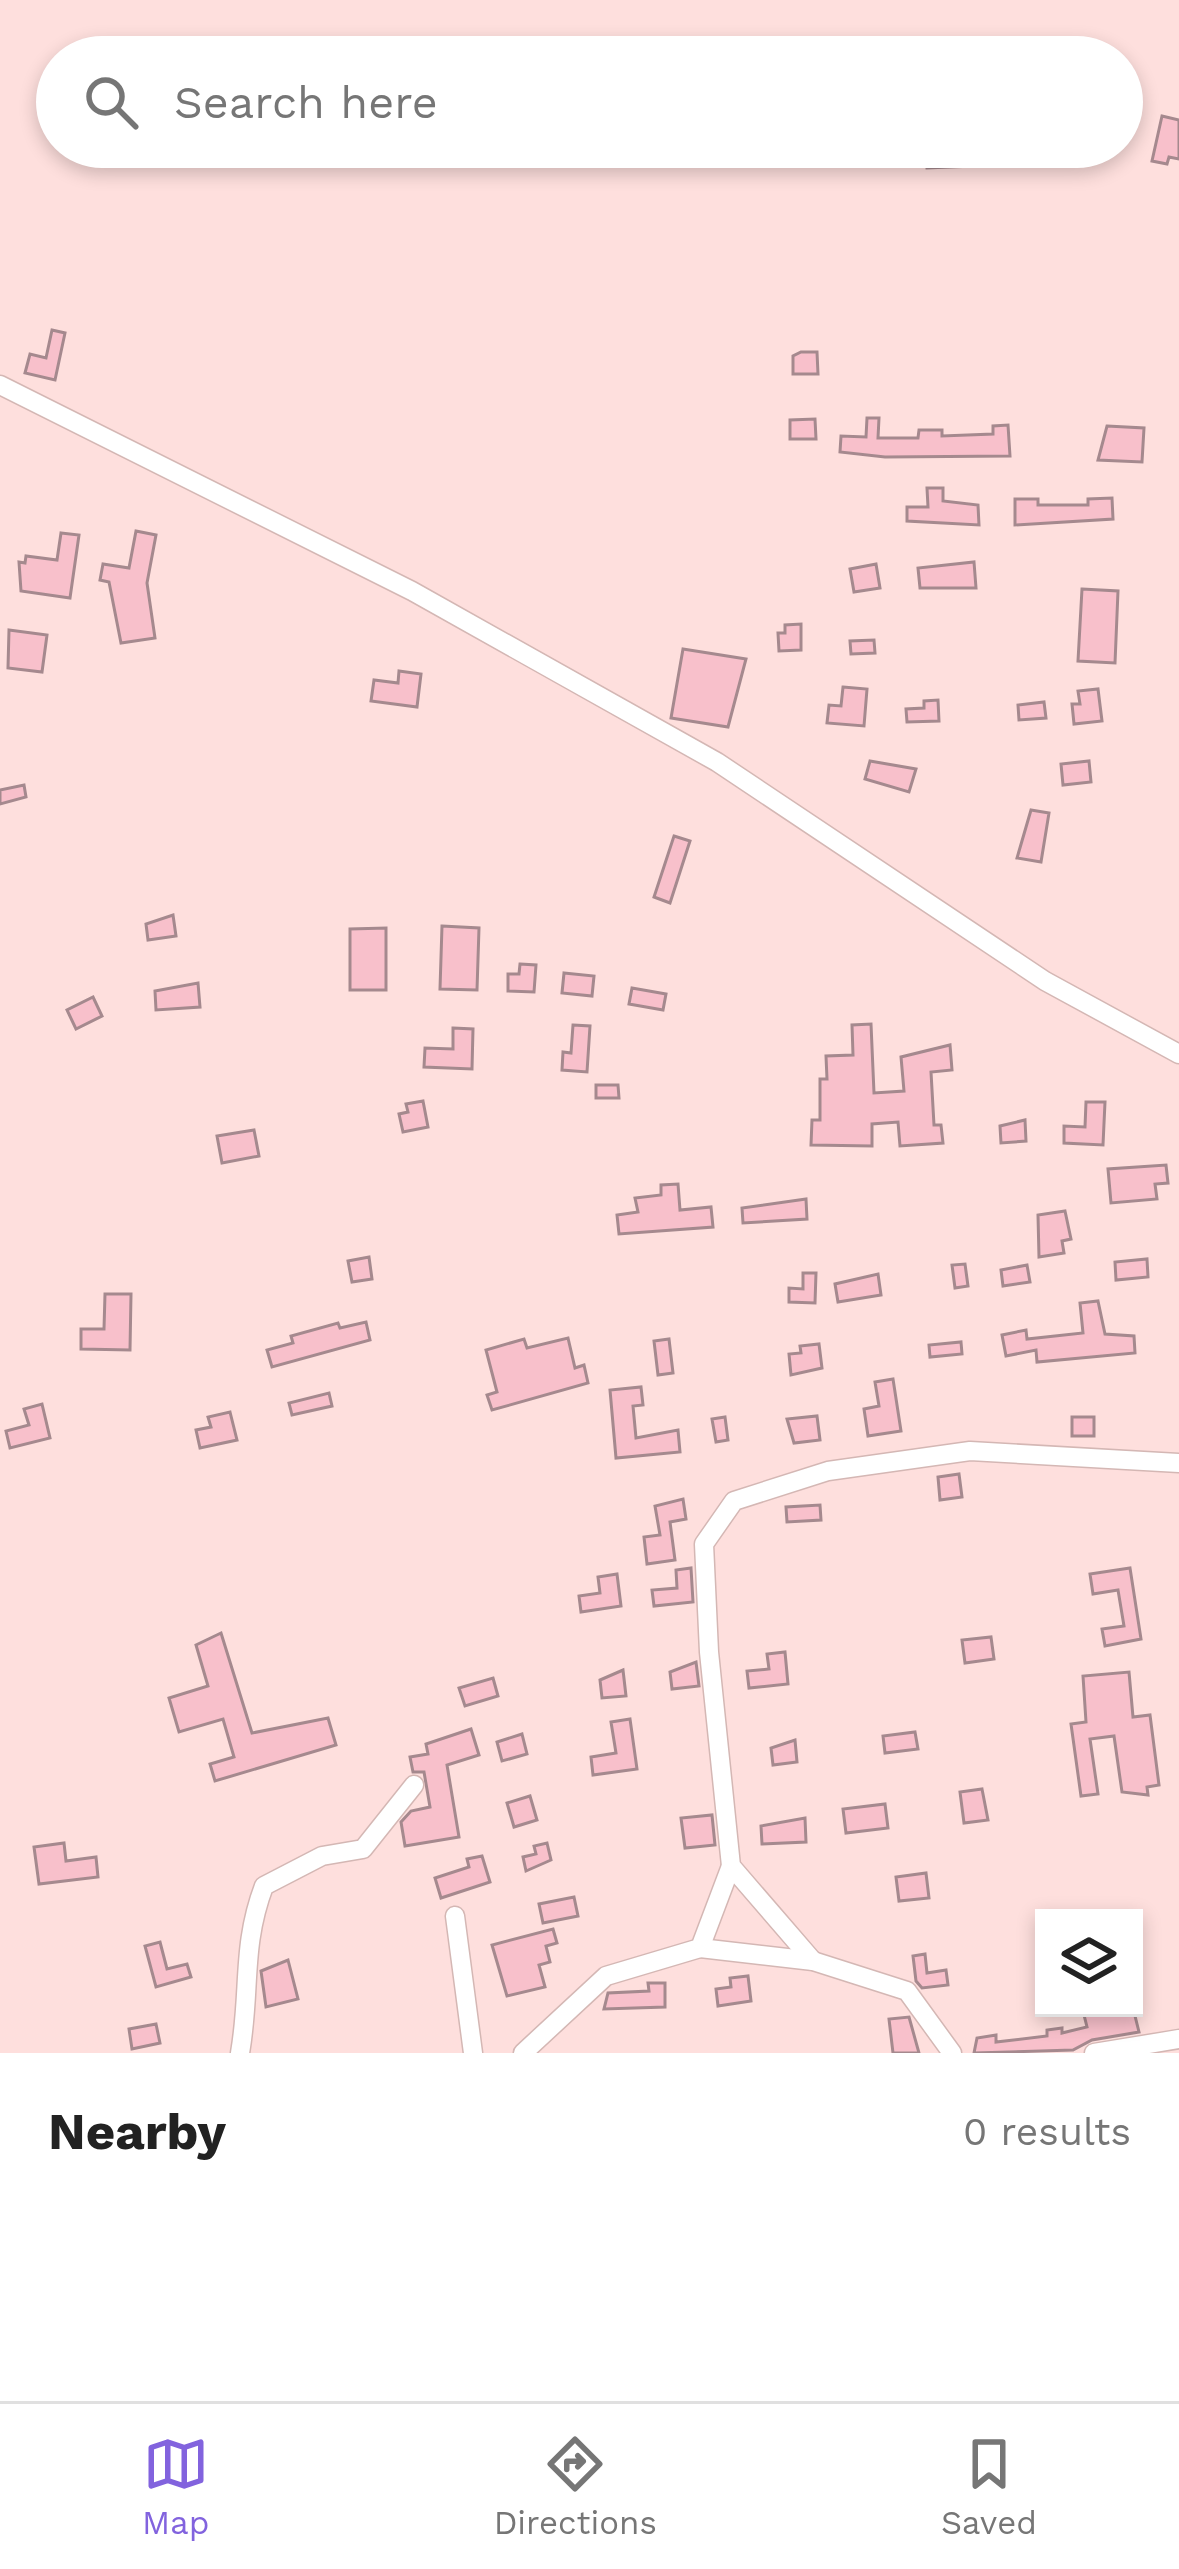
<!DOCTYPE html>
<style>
:root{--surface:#fff;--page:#f6f6f6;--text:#222;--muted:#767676;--line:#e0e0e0;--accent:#8263de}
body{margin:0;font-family:"Work Sans",sans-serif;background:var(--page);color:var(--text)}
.controls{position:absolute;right:36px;bottom:36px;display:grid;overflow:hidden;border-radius:0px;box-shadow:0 6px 18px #0003}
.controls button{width:108px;height:108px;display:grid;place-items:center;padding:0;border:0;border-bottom:3px solid var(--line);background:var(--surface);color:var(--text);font:60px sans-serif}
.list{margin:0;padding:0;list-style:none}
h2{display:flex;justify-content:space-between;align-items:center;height:156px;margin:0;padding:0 48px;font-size:51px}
h2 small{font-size:39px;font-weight:400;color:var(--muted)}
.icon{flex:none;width:66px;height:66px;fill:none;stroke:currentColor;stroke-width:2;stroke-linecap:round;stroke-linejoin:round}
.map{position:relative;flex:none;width:1179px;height:2053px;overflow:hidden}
.search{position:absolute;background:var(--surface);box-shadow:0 6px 18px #0003;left:36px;right:36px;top:36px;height:132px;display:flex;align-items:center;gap:30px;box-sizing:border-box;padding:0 42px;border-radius:66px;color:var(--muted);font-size:45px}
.sheet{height:348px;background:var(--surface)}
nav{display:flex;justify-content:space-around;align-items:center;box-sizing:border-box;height:168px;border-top:3px solid var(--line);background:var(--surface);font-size:33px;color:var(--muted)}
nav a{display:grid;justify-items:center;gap:6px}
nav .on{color:var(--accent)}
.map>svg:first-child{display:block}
.building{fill:#f8c0cb;stroke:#a5898e;stroke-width:3}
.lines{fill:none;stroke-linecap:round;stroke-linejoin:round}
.minor-casing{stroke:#d4b7b4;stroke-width:21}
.minor{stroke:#fff;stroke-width:18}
</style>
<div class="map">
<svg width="1179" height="2053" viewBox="0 0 1179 2053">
<rect width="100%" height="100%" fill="#fedfdd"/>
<g class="building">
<path d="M1162,116L1179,120V159L1169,157L1167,164L1152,161Z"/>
<path d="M944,147L997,148L998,165L927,168L926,154L945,152Z"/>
<path d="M52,330L65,333L55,380L25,373L30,354L46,358Z"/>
<path d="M801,352H817L818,374H793V356Z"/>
<path d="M867,418H879L878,438H918L919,430H942V436L993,434V426L1008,425L1010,456L885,457L840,452L841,436L866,437Z"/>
<path d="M815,419L816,439H790V420Z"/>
<path d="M1107,426L1144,428L1142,462L1098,460Z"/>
<path d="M927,488H943V501L978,505L979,525L907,521V507H928Z"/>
<path d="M1112,498L1113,519L1015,525V499H1038V505H1088V499Z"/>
<path d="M136,531L156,535L147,583L155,638L121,643L109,582L100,580L103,564L129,568Z"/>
<path d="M61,533L79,535L70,598L21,591L19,562L25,563L26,556L57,560Z"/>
<path d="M974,562L976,588H920L918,568Z"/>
<path d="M876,564L880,588L854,592L850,569Z"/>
<path d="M1082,589L1118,591L1115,663L1078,661Z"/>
<path d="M801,624V650L779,651L778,633H785V625Z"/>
<path d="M9,630L47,635L42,672L8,668Z"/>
<path d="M874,640L875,653L851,654L850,641Z"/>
<path d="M683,649L746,659L728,727L671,718Z"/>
<path d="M399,671L421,674L417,707L371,701L374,680L398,683Z"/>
<path d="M843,687L867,689L864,726L827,723L829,705L841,706Z"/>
<path d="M1098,689L1102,721L1074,724L1072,704H1080L1078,691Z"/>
<path d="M938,700L939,721L907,722L906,709L924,708V701Z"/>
<path d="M1044,702L1046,718L1019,720L1018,705Z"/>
<path d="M870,761L916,769L909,792L865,779Z"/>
<path d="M1089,761L1091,782L1063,785L1061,764Z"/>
<path d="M24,785L26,797L0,804V790Z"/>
<path d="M1031,810L1049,813L1041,862L1017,858Z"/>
<path d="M674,836L690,841L670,903L654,897Z"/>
<path d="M173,915L176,936L148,940L146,924Z"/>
<path d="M442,926L479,928L477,990L440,989Z"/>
<path d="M386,928V990H350V929Z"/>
<path d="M520,964L536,965L534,992L508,991V974H519Z"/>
<path d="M564,973L594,976L592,996L562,993Z"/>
<path d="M198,983L200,1007L156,1010L155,991Z"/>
<path d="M632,988L666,994L663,1010L629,1004Z"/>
<path d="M93,997L102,1016L76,1029L67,1010Z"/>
<path d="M871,1024L874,1093L904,1091L901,1057L950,1045L952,1070L931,1072L934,1125H941L943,1143L900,1146L898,1122L872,1124V1146L811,1145L812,1120H820V1079H827L826,1056L853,1055L852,1025Z"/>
<path d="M573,1025L590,1026L587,1072L562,1070L563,1052L571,1053Z"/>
<path d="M453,1028L473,1029L472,1069L424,1067L425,1048L453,1049Z"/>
<path d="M596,1085H618L619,1098H596Z"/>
<path d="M423,1101L428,1127L403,1132L399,1114L408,1112L406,1104Z"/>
<path d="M1086,1102H1105L1103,1145L1064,1143V1126L1085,1127Z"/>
<path d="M1025,1120L1026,1141L1001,1143L1000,1126Z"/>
<path d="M254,1130L259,1156L222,1163L217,1136Z"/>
<path d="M1166,1165L1168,1183L1155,1184L1157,1199L1111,1203L1108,1169Z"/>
<path d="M678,1184L680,1210L711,1207L713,1227L619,1234L617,1215L638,1212L635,1198L661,1195V1185Z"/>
<path d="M806,1199L807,1219L743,1223L742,1208Z"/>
<path d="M1065,1211L1071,1239L1062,1241L1064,1253L1039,1257L1038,1215Z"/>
<path d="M369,1257L372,1279L352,1282L348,1261Z"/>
<path d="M1147,1259L1148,1277L1116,1280L1115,1262Z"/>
<path d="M965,1264L968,1286L955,1288L952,1265Z"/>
<path d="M1027,1265L1030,1282L1003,1286L1001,1270Z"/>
<path d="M803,1273H816L815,1303L789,1302V1288L803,1289Z"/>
<path d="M878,1274L881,1295L838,1302L835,1284Z"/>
<path d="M105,1294H131L130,1350L81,1349V1329H104Z"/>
<path d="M1098,1301L1105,1334L1134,1336L1135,1353L1037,1362L1036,1350L1006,1356L1002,1335L1026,1330L1027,1339L1083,1333L1080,1303Z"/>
<path d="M366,1322L370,1340L272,1367L267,1350L293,1343L291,1336L338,1323L340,1328Z"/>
<path d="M568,1338L575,1368L584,1365L588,1383L492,1410L487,1395L497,1392L486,1350L524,1339L527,1348Z"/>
<path d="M669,1339L673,1373L658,1375L654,1341Z"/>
<path d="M961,1342L962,1354L930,1357L929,1345Z"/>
<path d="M819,1344L822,1368L791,1375L789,1354L801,1353L800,1346Z"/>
<path d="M893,1379L901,1431L868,1436L864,1409L879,1406L875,1382Z"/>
<path d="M641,1387L643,1405L633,1406L636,1438L678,1430L680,1452L616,1458L610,1390Z"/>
<path d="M329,1393L332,1406L292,1415L289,1403Z"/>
<path d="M42,1404L50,1438L10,1448L6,1431L29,1425L24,1409Z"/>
<path d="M230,1412L237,1440L200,1448L196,1430L211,1427L208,1417Z"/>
<path d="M817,1416L820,1440L794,1443L787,1419Z"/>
<path d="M725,1417L728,1440L716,1442L712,1419Z"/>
<rect x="1072" y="1417" width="22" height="19"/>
<path d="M959,1474L962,1497L940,1500L938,1477Z"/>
<path d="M683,1499L686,1519L670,1522L675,1560L647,1564L644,1537L660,1535L655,1506Z"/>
<path d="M820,1505L821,1520L787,1522L786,1507Z"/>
<path d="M691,1568L693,1602L654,1606L652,1590L677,1588L676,1570Z"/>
<path d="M1130,1568L1141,1639L1105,1646L1102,1629L1124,1626L1118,1590L1093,1594L1090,1574Z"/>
<path d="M617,1574L621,1606L581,1612L579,1596L600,1593L598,1577Z"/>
<path d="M221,1633L252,1733L328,1718L336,1745L215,1781L210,1764L234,1757L223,1719L179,1732L169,1698L208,1686L196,1645Z"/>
<path d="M991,1637L994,1659L965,1663L962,1640Z"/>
<path d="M785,1652L788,1684L749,1688L747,1671L769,1669L767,1654Z"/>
<path d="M696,1662L699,1686L672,1689L670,1672Z"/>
<path d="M623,1670L626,1696L602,1698L600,1680Z"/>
<path d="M1129,1672L1133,1717L1150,1715L1159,1785L1147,1787L1148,1795L1122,1792L1114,1736L1090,1739L1098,1794L1081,1796L1071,1724L1086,1722L1083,1676Z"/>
<path d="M493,1678L498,1696L465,1706L459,1688Z"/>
<path d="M630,1719L637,1769L593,1775L591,1757L616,1753L611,1722Z"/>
<path d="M471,1729L479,1755L447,1765L459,1837L405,1846L401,1822L411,1811L430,1807L424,1772H413L410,1757L428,1754L426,1744Z"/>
<path d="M915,1732L918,1749L885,1753L883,1736Z"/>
<path d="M522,1734L527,1754L502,1761L497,1742Z"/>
<path d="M795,1740L797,1762L773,1765L771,1748Z"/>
<path d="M982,1789L988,1820L964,1823L960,1792Z"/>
<path d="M530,1796L537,1820L514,1827L507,1803Z"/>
<path d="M885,1804L888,1828L846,1833L843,1809Z"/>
<path d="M712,1815L715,1845L685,1848L681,1818Z"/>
<path d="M805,1818L806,1842L762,1844L761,1826Z"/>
<path d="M64,1843L66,1861L96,1857L98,1877L39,1884L34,1847Z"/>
<path d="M547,1843L551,1860L526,1871L523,1857L536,1854L534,1846Z"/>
<path d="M482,1856L490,1882L441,1898L435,1878L469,1867L467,1859Z"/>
<path d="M926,1873L929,1898L899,1901L896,1877Z"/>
<path d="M574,1897L578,1916L543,1923L539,1904Z"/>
<path d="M553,1929L557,1943L546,1946L550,1962L539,1965L545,1987L507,1996L492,1945Z"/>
<path d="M160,1942L167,1969L187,1964L191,1977L156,1987L145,1946Z"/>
<path d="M925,1954L927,1973L946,1970L948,1985L922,1988L916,1981L913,1956Z"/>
<path d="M288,1960L298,1999L266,2007L261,1971Z"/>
<path d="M748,1976L751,2001L718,2006L716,1989L731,1987L730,1978Z"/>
<path d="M648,1983H665V2007L604,2009L608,1993L649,1991Z"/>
<path d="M1116,2008H1133L1139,2032L1092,2040L1073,2050L974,2053L977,2038L996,2035V2042L1047,2036V2030L1062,2028V2033L1087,2027L1084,2015Z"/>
<path d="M909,2017L919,2053H893L889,2019Z"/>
<path d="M156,2024L160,2043L132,2049L129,2029Z"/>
</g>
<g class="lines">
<g class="minor-casing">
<g id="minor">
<path d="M0,385L412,591L717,762L1045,981L1179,1054"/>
<path d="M455,1916L473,2053"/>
<path d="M700,1948L813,1961L907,1991L952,2053"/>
<path d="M813,1961L731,1866L709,1652L704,1544L734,1501L828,1471L970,1451L1179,1463"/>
<path d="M240,2053C251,1990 241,1947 264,1886L322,1856L363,1849L414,1785"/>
<path d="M523,2053L606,1976L700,1948L731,1866"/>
<path d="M1094,2053L1179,2039"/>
</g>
</g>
<use href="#minor" class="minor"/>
</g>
</svg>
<div class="controls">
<button><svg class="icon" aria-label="layers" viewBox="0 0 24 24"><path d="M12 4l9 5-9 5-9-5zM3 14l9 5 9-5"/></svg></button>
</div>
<div class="search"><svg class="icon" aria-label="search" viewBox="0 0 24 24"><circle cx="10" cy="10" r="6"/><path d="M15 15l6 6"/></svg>Search here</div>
</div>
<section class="sheet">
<h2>Nearby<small>0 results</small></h2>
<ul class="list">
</ul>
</section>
<nav>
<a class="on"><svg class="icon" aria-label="map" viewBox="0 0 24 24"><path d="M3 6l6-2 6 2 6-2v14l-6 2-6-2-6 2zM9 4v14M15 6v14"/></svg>Map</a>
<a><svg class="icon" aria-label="directions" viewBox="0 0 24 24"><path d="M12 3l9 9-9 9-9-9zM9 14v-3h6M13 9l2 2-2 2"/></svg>Directions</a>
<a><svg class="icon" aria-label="saved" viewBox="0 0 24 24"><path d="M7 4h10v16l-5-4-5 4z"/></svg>Saved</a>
</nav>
